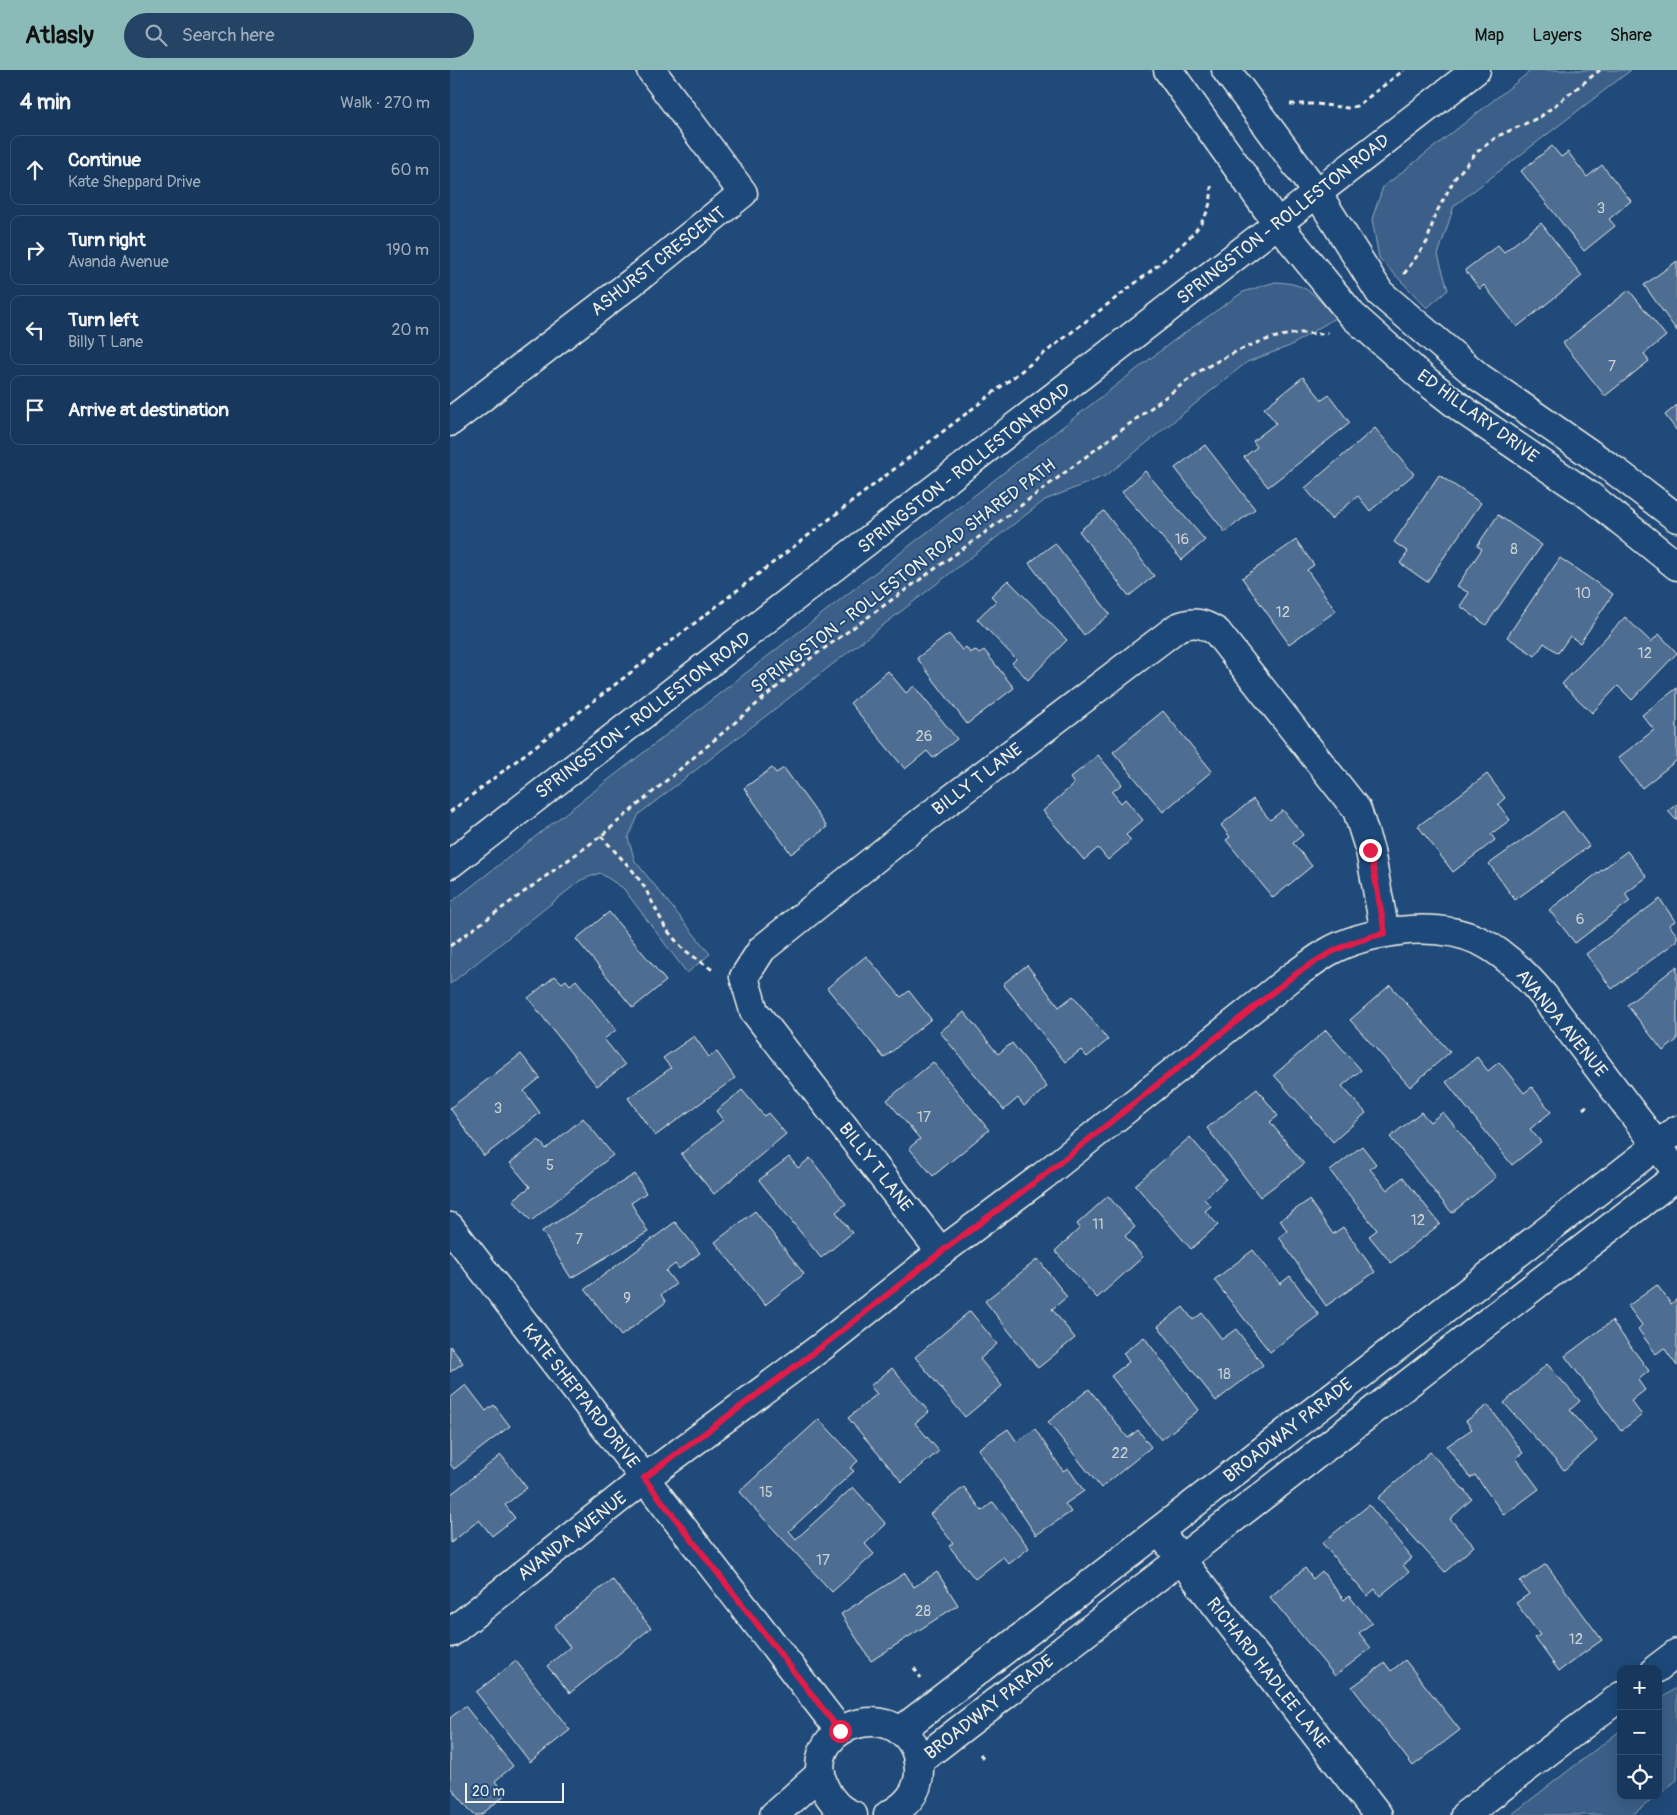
<!DOCTYPE html>
<meta charset="utf-8">
<style>
:root{--surface:#17385c;--page:#244365;--text:#f1f3f6;--muted:#9eacbb;--line:#365272;--accent:#8bbbb9}
body{margin:0;font-family:Pangolin,sans-serif;background:var(--page);color:var(--text)}
.controls{position:absolute;right:15px;bottom:15px;display:grid;overflow:hidden;border-radius:10px;box-shadow:0 5px 20px #0002}
.controls button{width:45px;height:45px;display:grid;place-items:center;padding:0;border:0;border-bottom:1px solid var(--line);background:var(--surface);color:var(--text);font:25px sans-serif}
.scale{position:absolute;left:15px;bottom:12px;width:99px;box-sizing:border-box;padding-left:5px;border:2px solid #f4f1e8;border-top:0;font-size:14px;line-height:18px;white-space:nowrap;color:#f4f1e8;-webkit-text-stroke:4px #1f4a7a;paint-order:stroke}
.stop{position:absolute;width:15px;height:15px;margin:-11px;border:4px solid #e11d48;border-radius:50%;background:#fff}
.stop.end{background:#e11d48;border-color:#fff;box-shadow:0 1px 5px #0008}
.list{margin:0;padding:0;list-style:none}
h2{display:flex;justify-content:space-between;align-items:center;height:65px;margin:0;padding:0 20px;font-size:21px}
h2 small{font-size:16px;font-weight:400;color:var(--muted)}
.list li{display:grid;grid-template-columns:32px 1fr auto;gap:15px;align-items:center;box-sizing:border-box;height:70px;margin:0 10px 10px;padding:0 10px;border:1px solid var(--line);border-radius:10px}
.list b{display:block;font-size:19px;white-space:nowrap}
.list p{margin:0;font-size:16px;white-space:nowrap;color:var(--muted)}
.list em{font-size:16px;font-style:normal;color:var(--muted)}
.icon{flex:none;width:28px;height:28px;fill:none;stroke:currentColor;stroke-width:2;stroke-linecap:round;stroke-linejoin:round}
.map{position:relative;flex:none;width:1227px;height:1745px;overflow:hidden}
header{display:flex;align-items:center;gap:30px;box-sizing:border-box;height:70px;padding:0 25px;background:var(--accent);color:#111}
header strong{font-size:24px}
nav{display:flex;gap:28px;margin-inline-start:auto;font-size:18px}
.search{width:350px;height:45px;background:var(--page);display:flex;align-items:center;gap:12px;box-sizing:border-box;padding:0 18px;border-radius:28px;color:var(--muted);font-size:19px}
main{display:flex}
aside{flex:1;background:var(--surface)}
.map>svg:first-child{display:block}
.green{fill:#3a5f88;stroke:#97a8b8}
.building{fill:#4d6e92;stroke:#f4f1e8}
.lines{fill:none;stroke-linecap:round;stroke-linejoin:round}
.minor-casing{stroke:#f4f1e8;stroke-width:31}
.tertiary-casing{stroke:#f4f1e8;stroke-width:31}
.secondary-casing{stroke:#f4f1e8;stroke-width:31}
.path{stroke:#f4f1e8;stroke-width:3;stroke-dasharray:5 4;stroke-linecap:butt}
.minor{stroke:#1f4a7a;stroke-width:28}
.tertiary{stroke:#1f4a7a;stroke-width:28}
.secondary{stroke:#1f4a7a;stroke-width:28}
.route{stroke:#e11d48;stroke-width:6}
.labels{text-anchor:middle;stroke-width:4;stroke-linejoin:round;paint-order:stroke}
.number-label{font-size:15px;fill:#cad0d2}
.street-label{font-size:18px;fill:#f4f1e8;stroke:#1f4a7a}
</style>
<header>
<strong>Atlasly</strong>
<div class="search"><svg class="icon" aria-label="search" viewBox="0 0 24 24"><circle cx="10" cy="10" r="6"/><path d="M15 15l6 6"/></svg>Search here</div>
<nav><a>Map</a><a>Layers</a><a>Share</a></nav>
</header>
<main>
<aside>
<h2>4 min<small>Walk · 270 m</small></h2>
<ul class="list">
<li><svg class="icon" aria-label="ahead" viewBox="0 0 24 24"><path d="M12 20V5M6 11l6-6 6 6"/></svg><div><b>Continue</b><p>Kate Sheppard Drive</p></div><em>60 m</em></li>
<li><svg class="icon" aria-label="right" viewBox="0 0 24 24"><path d="M7 20v-9h11M14 6l5 5-5 5"/></svg><div><b>Turn right</b><p>Avanda Avenue</p></div><em>190 m</em></li>
<li><svg class="icon" aria-label="left" viewBox="0 0 24 24"><path d="M17 20v-9H6M10 6l-5 5 5 5"/></svg><div><b>Turn left</b><p>Billy T Lane</p></div><em>20 m</em></li>
<li><svg class="icon" aria-label="arrive" viewBox="0 0 24 24"><path d="M6 21V4h12l-3 4 3 4H6"/></svg><div><b>Arrive at destination</b></div></li>
</ul>
</aside>
<div class="map">
<svg width="1227" height="1745" viewBox="0 0 1227 1745">
<rect width="100%" height="100%" fill="#1f4a7a"/>
<filter id="ink" filterUnits="userSpaceOnUse"><feTurbulence type="fractalNoise" baseFrequency=".02" numOctaves="2"/><feDisplacementMap in="SourceGraphic" scale="10" xChannelSelector="R" yChannelSelector="G"/><feConvolveMatrix kernelMatrix="1 2 1 2 8 2 1 2 1" color-interpolation-filters="sRGB"/></filter>
<g filter="url(#ink)">
<g class="green">
<path d="M1082,0H1181L1004,136L988,185L998,220L977,238L929,188L922,149L933,117Z"/>
<path d="M825,212C858,213 865,225 885,248L840,276L797,292L657,405L595,430L189,744L178,768L185,791L260,884L237,903L173,818L150,803L131,810L0,914V833L723,271L793,222Z"/>
<path d="M1227,1617V1710L1208,1725V1631Z"/>
<path d="M1171,1660V1726H1207L1182,1745H1061Z"/>
</g>
<g class="building">
<path d="M1102,76L1111,87L1118,82L1137,107L1152,95L1181,131L1159,149L1165,156L1134,181L1071,101Z"/>
<path d="M1091,153L1132,206L1067,257L1034,215L1030,219L1015,200L1048,175L1054,182Z"/>
<path d="M1227,191V261L1194,215Z"/>
<path d="M1179,220L1216,266L1194,284L1199,291L1155,326L1113,273Z"/>
<path d="M853,307L872,330L879,325L900,353L818,417L794,387L807,377L803,371L826,353L814,338Z"/>
<path d="M1227,335V361L1215,345Z"/>
<path d="M925,358L964,404L920,441L908,426L881,449L855,418Z"/>
<path d="M755,375L805,439L775,462L725,398Z"/>
<path d="M695,401L755,470L732,490L672,422Z"/>
<path d="M989,405L1031,433L977,512L950,493L958,482L944,472Z"/>
<path d="M654,441L704,506L679,526L629,461Z"/>
<path d="M1048,445L1092,475L1036,555L1010,536L1019,523L1007,516L1032,479L1027,476Z"/>
<path d="M846,470L864,495L857,500L886,541L839,574L792,508Z"/>
<path d="M605,473L660,544L634,565L579,493Z"/>
<path d="M1110,488L1163,524L1130,573L1120,566L1108,583L1094,573L1085,586L1057,567Z"/>
<path d="M558,510L617,570L578,610L562,593L566,589L527,549L546,531L541,526Z"/>
<path d="M1175,547L1201,572L1209,564L1227,583L1182,630L1168,616L1142,643L1112,614Z"/>
<path d="M499,564L512,580L516,577L520,583L525,580L529,584L534,580L564,618L517,654L467,588Z"/>
<path d="M438,601L456,623L464,616L507,669L483,688L477,681L455,699L400,633Z"/>
<path d="M1227,618V690L1192,718L1168,688L1204,660L1192,645Z"/>
<path d="M713,641L762,701L713,742L663,682Z"/>
<path d="M648,685L672,714L662,722L671,733L675,729L693,750L676,765L681,770L658,790L648,778L634,790L593,741L624,714L620,708Z"/>
<path d="M322,698L326,703L334,698L377,757L341,784L294,718Z"/>
<path d="M1037,704L1055,728L1048,734L1060,750L1041,764L1045,770L1003,802L968,756Z"/>
<path d="M803,729L820,750L833,740L853,765L843,773L862,796L823,828L776,770L780,767L771,755Z"/>
<path d="M1227,734V751L1218,741Z"/>
<path d="M1113,741L1139,776L1065,830L1039,794Z"/>
<path d="M1177,781L1197,807L1175,824L1180,831L1125,873L1099,840Z"/>
<path d="M1210,829L1225,851L1219,855L1227,865V871L1162,919L1136,884Z"/>
<path d="M159,842L216,911L183,938L126,869Z"/>
<path d="M416,886L451,927L459,921L481,949L434,988L377,918Z"/>
<path d="M577,895L609,937L623,926L658,970L637,987L631,980L615,992L553,914Z"/>
<path d="M1227,896V970L1213,981L1177,935Z"/>
<path d="M105,906L112,913L116,910L120,915L126,910L166,960L154,969L175,995L147,1016L78,928Z"/>
<path d="M940,915L1000,982L960,1017L900,950Z"/>
<path d="M514,942L548,984L562,973L597,1017L574,1036L568,1028L554,1040L490,962Z"/>
<path d="M876,960L911,1000L892,1016L916,1043L883,1072L824,1005Z"/>
<path d="M244,966L259,987L267,982L285,1008L205,1066L178,1028L221,998L213,988Z"/>
<path d="M71,984L90,1008L74,1021L90,1043L34,1086L0,1038Z"/>
<path d="M1027,987L1038,1001L1049,992L1074,1023L1082,1017L1101,1042L1080,1059L1091,1072L1062,1095L996,1012Z"/>
<path d="M483,992L539,1060L483,1106L459,1078L470,1069L437,1030Z"/>
<path d="M807,1019L828,1046L820,1052L854,1094L810,1127L757,1058Z"/>
<path d="M292,1020L314,1046L318,1043L336,1064L264,1124L231,1084L273,1050L266,1041Z"/>
<path d="M971,1042L980,1052L993,1042L1046,1107L1002,1143L940,1067Z"/>
<path d="M133,1048L163,1085L81,1151L63,1130L80,1117L60,1093L89,1070L96,1079Z"/>
<path d="M740,1067L776,1109L754,1129L761,1136L755,1141L768,1155L741,1179L685,1115Z"/>
<path d="M912,1076L926,1094L920,1099L937,1120L953,1107L990,1154L941,1193L919,1166L927,1160L880,1101Z"/>
<path d="M339,1087L348,1098L360,1088L396,1134L386,1142L402,1163L371,1188L309,1110Z"/>
<path d="M185,1104L196,1123L181,1133L198,1162L121,1208L92,1161Z"/>
<path d="M658,1126L685,1157L675,1166L693,1187L647,1228L605,1181L630,1158L627,1154Z"/>
<path d="M859,1130L883,1164L893,1157L925,1202L876,1236L829,1167L837,1161L830,1150Z"/>
<path d="M305,1141L354,1204L315,1235L265,1172Z"/>
<path d="M225,1152L250,1183L229,1199L225,1194L216,1201L226,1214L211,1225L216,1232L171,1266L135,1219Z"/>
<path d="M803,1180L830,1214L840,1206L869,1245L820,1282L764,1210Z"/>
<path d="M588,1189L617,1227L602,1239L625,1268L588,1298L535,1231Z"/>
<path d="M1207,1215L1221,1234L1227,1229V1296L1214,1278L1206,1284L1188,1259L1192,1255L1178,1236Z"/>
<path d="M733,1237L743,1250L752,1243L772,1269L786,1259L813,1295L766,1331L708,1256Z"/>
<path d="M520,1241L547,1274L530,1289L552,1316L515,1347L465,1287Z"/>
<path d="M1162,1251L1199,1301L1188,1310L1195,1320L1181,1331L1192,1345L1171,1361L1115,1286Z"/>
<path d="M694,1267L749,1340L711,1370L661,1306L679,1292L673,1283Z"/>
<path d="M0,1276L13,1293L0,1302Z"/>
<path d="M1097,1294L1130,1331L1120,1340L1147,1371L1114,1400L1054,1333Z"/>
<path d="M442,1298L479,1342L465,1353L489,1381L452,1412L398,1348L427,1324L420,1316Z"/>
<path d="M16,1315L36,1341L44,1335L60,1356L4,1399L0,1394V1328Z"/>
<path d="M639,1319L678,1368L688,1360L701,1377L651,1418L598,1352Z"/>
<path d="M1038,1335L1073,1383L1066,1388L1089,1419L1054,1445L1025,1405L1020,1408L997,1376L1022,1359L1016,1351Z"/>
<path d="M369,1349L408,1391L400,1398L404,1401L339,1461L346,1469L403,1417L436,1454L415,1474L424,1484L382,1522L289,1422Z"/>
<path d="M558,1359L567,1372L585,1359L613,1401L618,1398L634,1421L615,1434L621,1442L586,1465L528,1379Z"/>
<path d="M980,1382L1022,1429L1000,1449L1024,1476L995,1502L928,1428Z"/>
<path d="M51,1385L77,1418L55,1435L65,1448L42,1466L29,1450L1,1473L0,1425Z"/>
<path d="M514,1417L532,1441L543,1432L579,1478L559,1494L553,1487L525,1509L499,1476L503,1473L480,1444Z"/>
<path d="M919,1435L962,1488L953,1495L959,1502L930,1526L925,1519L917,1526L872,1473Z"/>
<path d="M1096,1494L1152,1570L1109,1601L1085,1568L1090,1565L1066,1533L1079,1524L1070,1512Z"/>
<path d="M855,1498L863,1509L872,1501L894,1530L899,1526L922,1553L909,1563L921,1578L885,1606L820,1527Z"/>
<path d="M487,1502L508,1535L421,1591L391,1544L455,1503L464,1517Z"/>
<path d="M162,1509L201,1558L120,1623L97,1596L120,1577L104,1556Z"/>
<path d="M955,1590L1010,1660L963,1696L902,1617L935,1593L941,1601Z"/>
<path d="M66,1591L120,1660L80,1692L26,1622Z"/>
<path d="M15,1636L63,1696L45,1711L55,1725L31,1745H24L0,1716V1648Z"/>
</g>
<g class="lines">
<g class="minor-casing">
<g id="minor">
<path d="M0,352L193,204L293,123L201,0"/>
<path d="M0,1157L390,1661"/>
<path d="M491,1182L304,941L294,907L312,879L471,752L728,557C744,551 753,553 767,562L907,740L920,781L935,863"/>
<path d="M709,1461L928,1745"/>
<path d="M0,1563L195,1408L374,1275L491,1182L593,1106L843,906C855,898 866,889 878,882C899,870 924,864 948,861C1016,853 1051,875 1094,926L1227,1102"/>
<path d="M1206,1599L1227,1583"/>
<path d="M1015,1745L1171,1626"/>
</g>
</g>
<g class="tertiary-casing">
<g id="tertiary">
<path d="M718,0L827,153L902,245L975,310L1016,342L1140,426L1227,496"/>
<path d="M776,0L867,123L930,223L1029,307L1168,403L1227,448"/>
<path d="M450,1661L1227,1060"/>
<path d="M468,1692L1227,1106"/>
<path d="M324,1745L371,1703"/>
<path d="M403,1745C390,1741 379,1729 374,1716C348,1646 468,1623 469,1701C469,1722 456,1736 438,1745"/>
</g>
</g>
<g class="secondary-casing">
<path id="secondary" d="M0,794L1026,0"/>
</g>
<g class="path">
<path d="M840,34H867L897,38L907,36L954,0"/>
<path d="M954,204L977,172L985,145L1005,108L1027,82L1048,66L1090,47L1150,0"/>
<path d="M0,742L697,204C723,181 765,156 761,116"/>
<path d="M151,766L183,801L195,818L216,859L233,879L264,901"/>
<path d="M0,876L151,766L361,588L525,470L750,301C781,283 814,266 851,263C860,263 869,265 878,263"/>
<path d="M1133,1039L1139,1034"/>
<path d="M464,1598L471,1608"/>
<path d="M530,1684L534,1689"/>
</g>
<use href="#minor" class="minor"/>
<use href="#tertiary" class="tertiary"/>
<use href="#secondary" class="secondary"/>
</g>
</g>
<g class="lines" filter="url(#ink)">
<path class="route" d="M390,1661L194,1408L374,1275L491,1182L593,1106L843,906C877,883 895,873 935,863L920,780"/>
</g>
<g class="labels">
<g class="number-label">
<text x="1151" y="143">3</text>
<text x="1162" y="301">7</text>
<text x="732" y="474">16</text>
<text x="1064" y="484">8</text>
<text x="1133" y="528">10</text>
<text x="833" y="547">12</text>
<text x="1195" y="588">12</text>
<text x="474" y="671">26</text>
<text x="1130" y="854">6</text>
<text x="48" y="1043">3</text>
<text x="474" y="1052">17</text>
<text x="100" y="1100">5</text>
<text x="968" y="1155">12</text>
<text x="648" y="1159">11</text>
<text x="129" y="1174">7</text>
<text x="177" y="1233">9</text>
<text x="774" y="1309">18</text>
<text x="670" y="1388">22</text>
<text x="316" y="1427">15</text>
<text x="373" y="1495">17</text>
<text x="473" y="1546">28</text>
<text x="1126" y="1574">12</text>
</g>
<g class="street-label">
<text transform="translate(833 149) rotate(-38)" y="6">SPRINGSTON - ROLLESTON ROAD</text>
<text transform="translate(208 191) rotate(-38)" y="6">ASHURST CRESCENT</text>
<text transform="translate(1028 346) rotate(36)" y="6">ED HILLARY DRIVE</text>
<text transform="translate(514 398) rotate(-38)" y="6">SPRINGSTON - ROLLESTON ROAD</text>
<text transform="translate(453 506) rotate(-37)" y="6">SPRINGSTON - ROLLESTON ROAD SHARED PATH</text>
<text transform="translate(193 645) rotate(-37)" y="6">SPRINGSTON - ROLLESTON ROAD</text>
<text transform="translate(527 709) rotate(-37)" y="6">BILLY T LANE</text>
<text transform="translate(1112 953) rotate(51)" y="6">AVANDA AVENUE</text>
<text transform="translate(426 1097) rotate(52)" y="6">BILLY T LANE</text>
<text transform="translate(131 1326) rotate(52)" y="6">KATE SHEPPARD DRIVE</text>
<text transform="translate(838 1360) rotate(-38)" y="6">BROADWAY PARADE</text>
<text transform="translate(122 1466) rotate(-38)" y="6">AVANDA AVENUE</text>
<text transform="translate(818 1603) rotate(52)" y="6">RICHARD HADLEE LANE</text>
<text transform="translate(539 1637) rotate(-38)" y="6">BROADWAY PARADE</text>
</g>
</g>
</svg>
<div class="controls">
<button>+</button>
<button>−</button>
<button><svg class="icon" aria-label="locate" viewBox="0 0 24 24"><circle cx="12" cy="12" r="6"/><path d="M12 2v4M12 18v4M2 12h4M18 12h4"/></svg></button>
</div>
<div class="scale">20 m</div>
<div class="stop" style="left:390px;top:1661px"></div>
<div class="stop end" style="left:920px;top:780px"></div>
</div>
</main>
